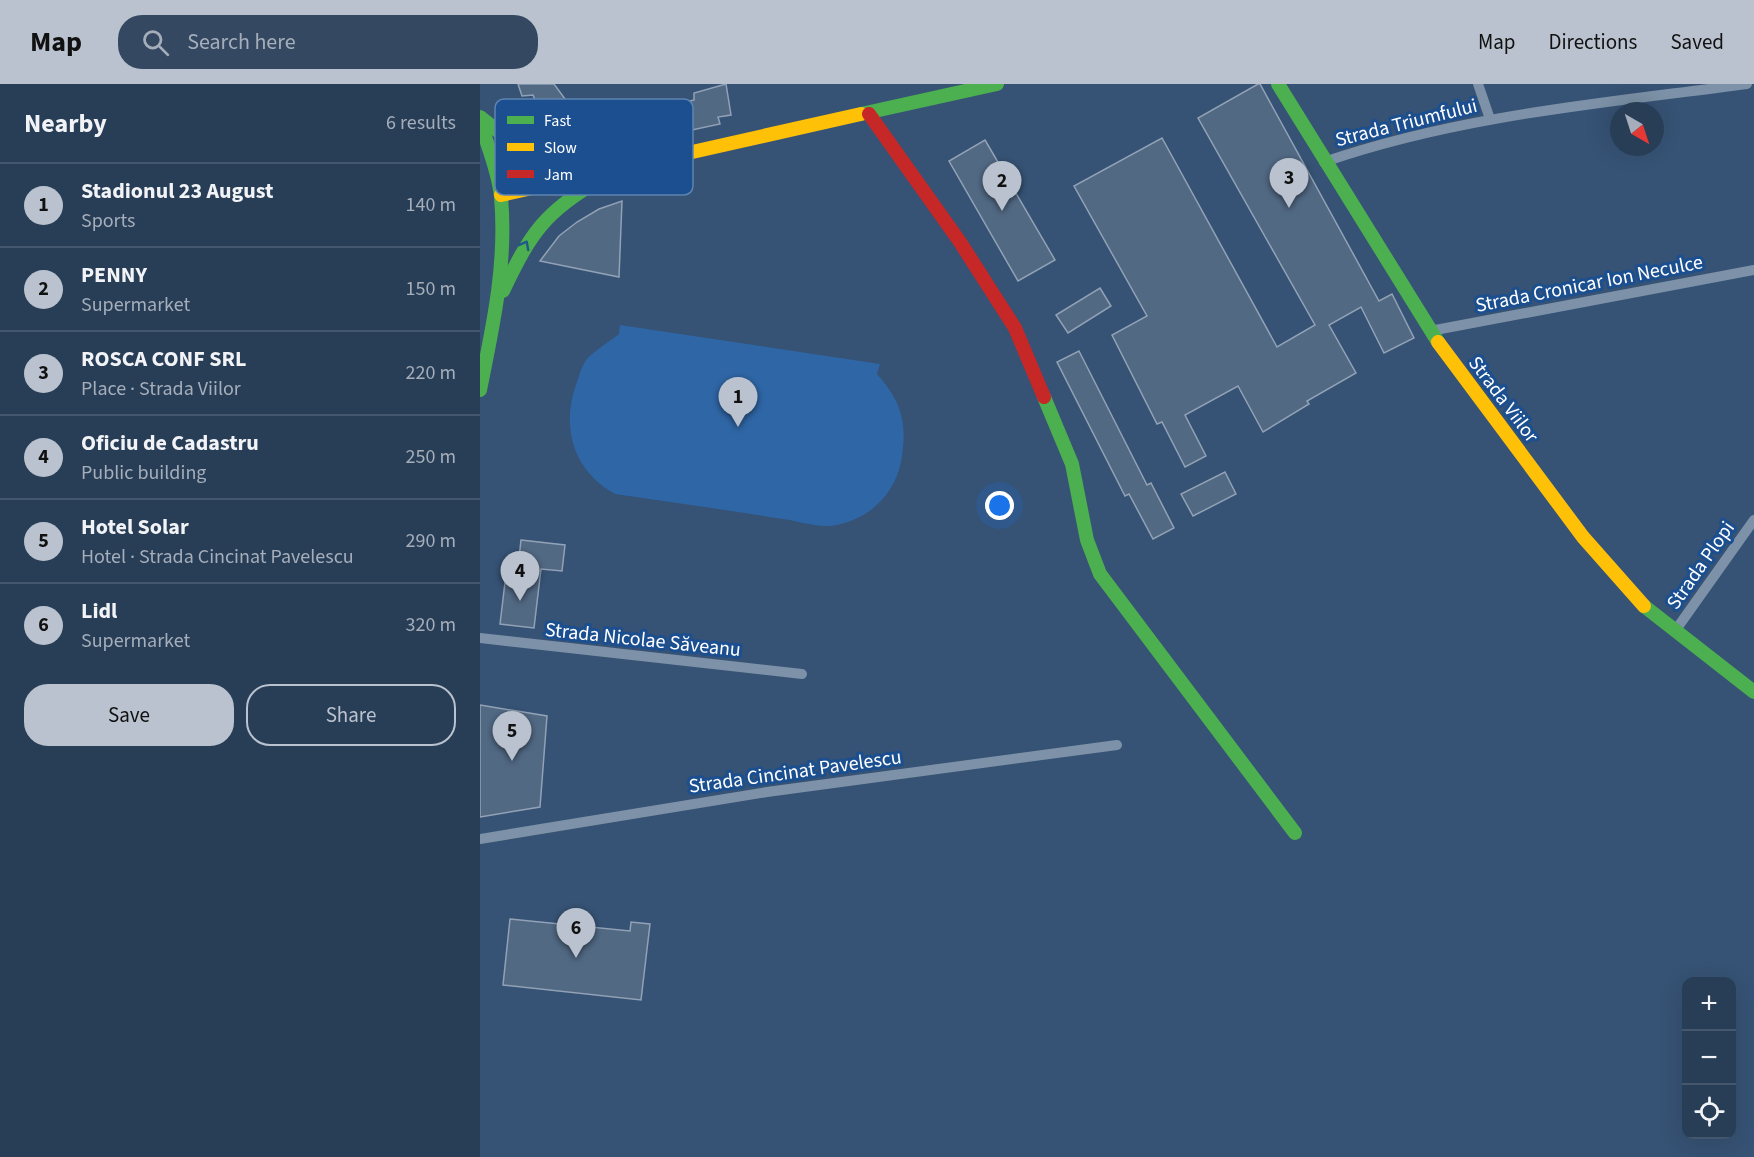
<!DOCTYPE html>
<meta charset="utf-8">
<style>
:root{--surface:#283e57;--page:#344961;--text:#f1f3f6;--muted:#a5aeba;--line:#44576d;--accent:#b9c2ce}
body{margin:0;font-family:"Source Sans 3",sans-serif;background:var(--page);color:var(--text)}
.controls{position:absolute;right:18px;bottom:18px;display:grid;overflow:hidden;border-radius:12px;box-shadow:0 6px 24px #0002}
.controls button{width:54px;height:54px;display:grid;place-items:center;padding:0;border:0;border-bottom:2px solid var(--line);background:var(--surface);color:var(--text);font:30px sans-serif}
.compass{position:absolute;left:1130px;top:18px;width:54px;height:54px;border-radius:50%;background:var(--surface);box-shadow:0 6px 24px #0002;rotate:141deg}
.you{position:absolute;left:520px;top:422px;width:21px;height:21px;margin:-15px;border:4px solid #fff;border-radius:50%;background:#1a73e8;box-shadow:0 0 0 9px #1a73e833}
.badge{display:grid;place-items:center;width:39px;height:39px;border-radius:50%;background:var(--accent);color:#111;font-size:20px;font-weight:700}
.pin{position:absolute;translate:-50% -50px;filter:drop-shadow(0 2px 3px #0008)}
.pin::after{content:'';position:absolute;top:32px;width:21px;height:18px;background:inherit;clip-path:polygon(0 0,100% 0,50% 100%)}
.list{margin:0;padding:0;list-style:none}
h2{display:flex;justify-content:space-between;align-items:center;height:78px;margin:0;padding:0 24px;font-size:26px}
h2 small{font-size:20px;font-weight:400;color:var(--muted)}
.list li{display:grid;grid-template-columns:39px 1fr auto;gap:18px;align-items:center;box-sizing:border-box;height:84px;padding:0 24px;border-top:2px solid var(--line)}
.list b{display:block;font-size:22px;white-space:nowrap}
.list p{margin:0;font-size:20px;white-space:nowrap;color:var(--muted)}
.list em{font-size:20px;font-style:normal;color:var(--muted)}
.actions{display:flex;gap:12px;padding:18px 24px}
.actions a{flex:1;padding:14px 0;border:2px solid var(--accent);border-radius:24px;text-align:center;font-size:21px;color:var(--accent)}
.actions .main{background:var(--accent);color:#111}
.icon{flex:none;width:33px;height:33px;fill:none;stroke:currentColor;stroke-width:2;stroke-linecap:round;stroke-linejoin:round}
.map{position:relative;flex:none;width:1274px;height:1073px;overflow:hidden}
header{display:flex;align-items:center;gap:36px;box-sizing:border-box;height:84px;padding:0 30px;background:var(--accent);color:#111}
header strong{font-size:28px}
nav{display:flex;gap:33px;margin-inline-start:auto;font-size:21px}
.search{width:420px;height:54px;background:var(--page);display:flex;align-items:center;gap:15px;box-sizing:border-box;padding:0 21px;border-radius:24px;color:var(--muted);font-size:22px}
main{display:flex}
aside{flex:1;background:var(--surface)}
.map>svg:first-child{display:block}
.green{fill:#2f66a5}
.building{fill:#526984;stroke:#92a2b6;stroke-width:1.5}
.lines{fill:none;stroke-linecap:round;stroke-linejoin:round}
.street{stroke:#7d92a8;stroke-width:10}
.fast{stroke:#4caf50;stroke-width:14}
.slow{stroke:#ffc107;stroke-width:14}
.jam{stroke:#c62828;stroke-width:14}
.oneway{stroke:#205989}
.labels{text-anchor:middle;stroke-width:6;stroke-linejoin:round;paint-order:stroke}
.street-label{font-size:20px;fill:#fff;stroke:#1b4f8f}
.key{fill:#1b4f8f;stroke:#5f84b1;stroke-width:1.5}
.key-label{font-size:16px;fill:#fff}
</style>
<header>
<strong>Map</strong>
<div class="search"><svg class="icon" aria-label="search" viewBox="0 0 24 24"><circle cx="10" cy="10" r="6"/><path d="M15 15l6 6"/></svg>Search here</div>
<nav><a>Map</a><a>Directions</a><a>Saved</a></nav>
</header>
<main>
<aside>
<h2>Nearby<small>6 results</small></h2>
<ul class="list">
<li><span class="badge">1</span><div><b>Stadionul 23 August</b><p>Sports</p></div><em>140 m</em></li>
<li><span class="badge">2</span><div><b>PENNY</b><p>Supermarket</p></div><em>150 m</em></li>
<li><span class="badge">3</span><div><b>ROSCA CONF SRL</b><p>Place · Strada Viilor</p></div><em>220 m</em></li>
<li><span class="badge">4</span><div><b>Oficiu de Cadastru</b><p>Public building</p></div><em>250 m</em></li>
<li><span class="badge">5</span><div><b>Hotel Solar</b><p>Hotel · Strada Cincinat Pavelescu</p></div><em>290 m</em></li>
<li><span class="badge">6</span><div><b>Lidl</b><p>Supermarket</p></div><em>320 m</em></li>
</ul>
<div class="actions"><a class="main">Save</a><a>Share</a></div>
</aside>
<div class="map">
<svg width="1274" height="1073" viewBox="0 0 1274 1073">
<rect width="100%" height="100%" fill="#365274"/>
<path class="green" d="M140,241L400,280L397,290C422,318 428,340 421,378C414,411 390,434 357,441C341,445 319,437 303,435C247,426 191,418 135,410C93,387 80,342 97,298C99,291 102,282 106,276C115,266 129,258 139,250Z"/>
<g class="building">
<path d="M38,0H74L85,15L120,40L156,34L154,27L184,20V23L214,16V9L246,0L251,31L238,33L240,40L207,47L208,50L175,59L174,55L121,66L63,36L53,11L42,12Z"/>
<path d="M778,0H780L899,217L912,210L934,254L904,269L881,223L849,241L876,289L827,317L829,320L783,348L758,302L705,331L726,372L705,383L682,338L677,340L632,251L667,232L594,102L682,54L797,263L835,241L718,34Z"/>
<path d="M505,56L575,176L538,197L469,77Z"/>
<path d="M142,117L139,193L60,177L79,152L97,138L119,125Z"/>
<path d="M620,204L631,222L588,249L576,231Z"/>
<path d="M599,267L667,401L671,399L694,444L673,455L649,410L645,412L577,278Z"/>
<path d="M745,388L756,410L713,432L701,410Z"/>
<path d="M41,456L85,461L82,487L61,485L54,544L20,540L26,490L37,492Z"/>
<path d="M0,621L67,632L60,723L0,733Z"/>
<path d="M30,835L150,847L151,838L170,840L161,916L23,901Z"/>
</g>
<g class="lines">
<g class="street">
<path d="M998,0L1010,35"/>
<path d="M844,78C980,31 1125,19 1267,0"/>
<path d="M950,247L1274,186"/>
<path d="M1195,547L1274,436"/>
<path d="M0,554L322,590"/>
<path d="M0,755L287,708L637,661"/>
</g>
<g class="fast">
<path d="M798,0L958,258"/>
<path d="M381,30L517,0"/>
<path d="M0,33C34,61 68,84 113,86"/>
<path d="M0,37C7,61 19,88 21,113C27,179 13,242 0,306"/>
<path d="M23,207C50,150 65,127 120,96"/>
<path d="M564,313L592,380L607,456L620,490L815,749"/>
<path d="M1164,522L1274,608"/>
</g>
<g class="slow">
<path d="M21,111L381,30"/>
<path d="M958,258L1103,453L1164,522"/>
</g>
<path class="jam" d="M389,30L480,158L535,244L564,313"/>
</g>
<defs><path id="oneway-chevron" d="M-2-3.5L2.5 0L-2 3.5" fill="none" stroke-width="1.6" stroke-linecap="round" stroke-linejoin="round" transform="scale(1.5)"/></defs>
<use class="oneway" href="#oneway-chevron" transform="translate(45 161) rotate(-62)"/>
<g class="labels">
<g class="street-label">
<text transform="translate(926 38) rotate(-14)" y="7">Strada Triumfului</text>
<text transform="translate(1109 199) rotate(-11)" y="7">Strada Cronicar Ion Neculce</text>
<text transform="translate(1024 315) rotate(53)" y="7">Strada Viilor</text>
<text transform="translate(1220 481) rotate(-55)" y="7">Strada Plopi</text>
<text transform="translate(163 555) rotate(6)" y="7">Strada Nicolae Săveanu</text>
<text transform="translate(315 687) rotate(-8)" y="7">Strada Cincinat Pavelescu</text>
</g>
</g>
<rect x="15" y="15" width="198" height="96" rx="9" class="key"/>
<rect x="27" y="32" width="27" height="8" fill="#4caf50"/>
<rect x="27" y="59" width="27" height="8" fill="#ffc107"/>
<rect x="27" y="86" width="27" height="8" fill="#c62828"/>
<g class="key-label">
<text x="64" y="42">Fast</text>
<text x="64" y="69">Slow</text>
<text x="64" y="96">Jam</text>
</g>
</svg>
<div class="controls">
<button>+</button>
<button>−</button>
<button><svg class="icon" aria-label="locate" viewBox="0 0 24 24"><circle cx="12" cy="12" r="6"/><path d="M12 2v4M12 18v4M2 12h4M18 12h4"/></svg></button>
</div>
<svg class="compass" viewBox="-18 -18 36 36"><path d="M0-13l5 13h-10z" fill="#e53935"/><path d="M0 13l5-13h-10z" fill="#a5aeba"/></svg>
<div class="you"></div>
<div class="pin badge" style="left:258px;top:343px">1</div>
<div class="pin badge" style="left:522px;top:127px">2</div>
<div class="pin badge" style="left:809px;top:124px">3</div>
<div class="pin badge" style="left:40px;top:517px">4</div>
<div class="pin badge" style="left:32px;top:677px">5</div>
<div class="pin badge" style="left:96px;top:874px">6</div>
</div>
</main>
